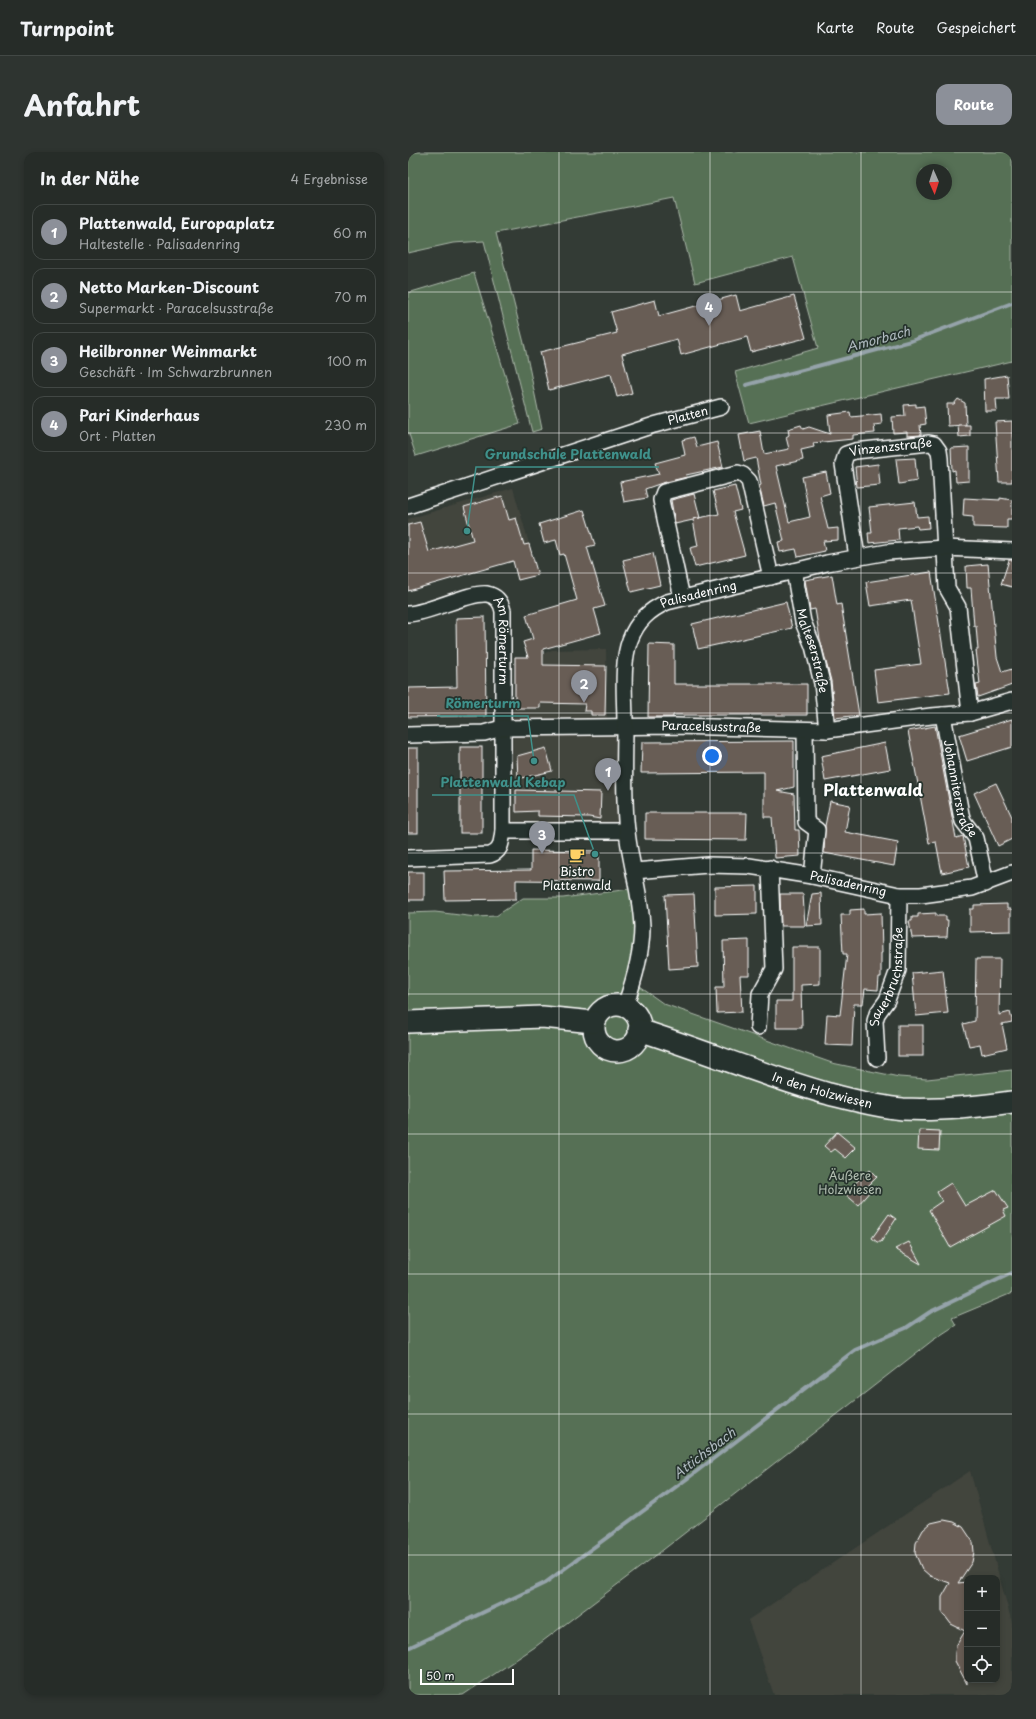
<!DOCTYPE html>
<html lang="de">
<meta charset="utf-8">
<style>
:root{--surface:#262c28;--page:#2e3430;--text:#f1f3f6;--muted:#a4a7a8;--line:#424845;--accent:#8c9099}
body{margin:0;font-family:"Playpen Sans",sans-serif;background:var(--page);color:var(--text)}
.controls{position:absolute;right:12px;bottom:12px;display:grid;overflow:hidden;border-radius:8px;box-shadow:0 2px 6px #0003}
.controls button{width:36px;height:36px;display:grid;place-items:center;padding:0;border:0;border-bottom:1px solid var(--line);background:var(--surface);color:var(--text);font:20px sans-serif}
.compass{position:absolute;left:508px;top:12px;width:36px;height:36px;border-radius:50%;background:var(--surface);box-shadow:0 2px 6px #0003;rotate:177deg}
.scale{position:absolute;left:12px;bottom:10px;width:94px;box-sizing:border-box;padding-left:4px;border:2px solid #fff;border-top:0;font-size:11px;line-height:14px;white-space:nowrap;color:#fff;-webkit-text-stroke:3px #26332d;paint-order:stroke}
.you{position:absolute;left:304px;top:604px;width:14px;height:14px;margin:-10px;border:3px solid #fff;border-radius:50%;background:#1a73e8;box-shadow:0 0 0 6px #1a73e833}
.badge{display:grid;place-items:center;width:26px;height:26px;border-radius:50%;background:var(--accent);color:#fff;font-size:13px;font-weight:700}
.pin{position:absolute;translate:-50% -33px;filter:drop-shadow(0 1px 2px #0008)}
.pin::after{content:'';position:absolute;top:21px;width:14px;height:12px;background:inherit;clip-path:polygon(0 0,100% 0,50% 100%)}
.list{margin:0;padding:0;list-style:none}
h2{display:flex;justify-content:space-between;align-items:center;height:52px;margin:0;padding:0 16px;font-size:17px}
h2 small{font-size:13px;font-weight:400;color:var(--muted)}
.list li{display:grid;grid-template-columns:26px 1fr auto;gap:12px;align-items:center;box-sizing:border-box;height:56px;margin:0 8px 8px;padding:0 8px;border:1px solid var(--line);border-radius:12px}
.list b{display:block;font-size:15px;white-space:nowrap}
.list p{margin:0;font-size:13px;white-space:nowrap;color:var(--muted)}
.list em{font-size:13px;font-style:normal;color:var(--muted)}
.icon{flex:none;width:22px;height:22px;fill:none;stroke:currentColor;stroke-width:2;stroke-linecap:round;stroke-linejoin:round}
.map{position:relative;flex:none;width:604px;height:1543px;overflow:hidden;border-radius:12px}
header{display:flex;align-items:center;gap:24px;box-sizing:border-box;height:56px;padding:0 20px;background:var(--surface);border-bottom:1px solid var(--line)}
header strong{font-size:19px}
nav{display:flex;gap:22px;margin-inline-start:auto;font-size:14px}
.intro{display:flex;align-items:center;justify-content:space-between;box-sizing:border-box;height:96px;padding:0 24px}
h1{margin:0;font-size:28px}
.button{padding:10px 18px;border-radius:12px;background:var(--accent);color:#fff;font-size:14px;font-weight:700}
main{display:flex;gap:24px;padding:0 24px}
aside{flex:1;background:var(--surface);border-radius:12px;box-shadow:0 2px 6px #0003}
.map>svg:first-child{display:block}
.built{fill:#43453e;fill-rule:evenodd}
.green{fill:#577055;stroke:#abb8aa;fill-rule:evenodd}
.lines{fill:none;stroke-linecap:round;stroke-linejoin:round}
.stream{stroke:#95a3aa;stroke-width:4}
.building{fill:#685d54;stroke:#fff}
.street-casing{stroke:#fff;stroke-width:18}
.secondary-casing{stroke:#fff;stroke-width:24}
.street{stroke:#26332d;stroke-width:15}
.secondary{stroke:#26332d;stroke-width:21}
.grid{fill:none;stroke:#fff;stroke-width:1;stroke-opacity:0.55}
.labels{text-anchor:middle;stroke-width:3.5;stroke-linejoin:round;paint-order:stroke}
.street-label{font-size:12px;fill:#fff;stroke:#26332d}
.poi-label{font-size:12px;fill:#fff;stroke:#26332d}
.park-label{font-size:12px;fill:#b3bfb2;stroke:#26332d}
.water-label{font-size:13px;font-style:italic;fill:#afbabf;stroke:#26332d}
.district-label{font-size:16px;font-weight:bold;fill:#fff;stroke:#26332d}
.leader{fill:none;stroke:#3f918b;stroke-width:1.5}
.callout-dot{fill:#3f918b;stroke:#26332d;stroke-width:1.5}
.callout-label{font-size:13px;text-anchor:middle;font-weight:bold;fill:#3f918b;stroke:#26332d;stroke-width:3.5;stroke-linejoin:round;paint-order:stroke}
</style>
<header>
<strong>Turnpoint</strong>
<nav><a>Karte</a><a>Route</a><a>Gespeichert</a></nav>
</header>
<div class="intro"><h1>Anfahrt</h1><a class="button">Route</a></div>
<main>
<aside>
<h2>In der Nähe<small>4 Ergebnisse</small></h2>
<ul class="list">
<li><span class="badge">1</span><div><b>Plattenwald, Europaplatz</b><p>Haltestelle · Palisadenring</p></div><em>60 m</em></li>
<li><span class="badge">2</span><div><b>Netto Marken-Discount</b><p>Supermarkt · Paracelsusstraße</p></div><em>70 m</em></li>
<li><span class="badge">3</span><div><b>Heilbronner Weinmarkt</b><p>Geschäft · Im Schwarzbrunnen</p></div><em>100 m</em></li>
<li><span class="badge">4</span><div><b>Pari Kinderhaus</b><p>Ort · Platten</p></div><em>230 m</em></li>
</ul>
</aside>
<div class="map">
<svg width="604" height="1543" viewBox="0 0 604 1543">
<rect width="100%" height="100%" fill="#333b35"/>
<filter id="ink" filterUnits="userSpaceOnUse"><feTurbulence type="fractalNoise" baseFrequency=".025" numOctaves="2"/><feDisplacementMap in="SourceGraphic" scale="8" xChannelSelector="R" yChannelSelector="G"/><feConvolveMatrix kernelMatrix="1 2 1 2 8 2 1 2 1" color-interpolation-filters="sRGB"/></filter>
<g filter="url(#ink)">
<g class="built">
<path d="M105,336L130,423L110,428L105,409L0,439V367Z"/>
<path d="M198,497L199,571L209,586L212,668L205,674L103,673L106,504H130L144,498Z"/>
<path d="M562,1319L604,1471V1543H366L340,1468ZM559,1426H589V1528H559Z"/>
</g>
<g class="green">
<path d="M0,0H604V209L341,271L327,220L410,196L385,105L287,131L266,46L88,81L117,195L134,277L124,280L76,89L45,91L0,101ZM514,18H538V42H514Z"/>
<path d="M66,121L112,272L8,304L0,279V141Z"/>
<path d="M229,736L234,821L232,835L256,852L424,911L491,925L519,927L604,918V1141L544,1166L548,1173L525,1188L251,1401L127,1495L55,1543H0V761L27,760L68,765L88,764L115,746H155Z"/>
</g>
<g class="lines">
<g class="stream">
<path d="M338,233L503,189L604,151"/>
<path d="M0,1496L137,1431L280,1326L447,1198L498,1176L522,1160L604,1121"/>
</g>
</g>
<g class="building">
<path d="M328,143L332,159L386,144L398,186L343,200L339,185L273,203L269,187L214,202L224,241L209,245L203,222L141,238L132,200L209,181L203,160L247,148L251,164Z"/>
<path d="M599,223L601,247H588L589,259H577L576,227Z"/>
<path d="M550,247L557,251L558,273L540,274L539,252H546Z"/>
<path d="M508,252V255L516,254L518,272L512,273L513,283L499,284V280L485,281L484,265L497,264L496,253Z"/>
<path d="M442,260L443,265L473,262L474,272L466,273L467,281L445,283V287L405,291L406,295L393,298L395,308L368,314L381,370L402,365L394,325L418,320L422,341L412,344L420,377L430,376V388L415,389L417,399L390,405L388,397L372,400L370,390L376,389L367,351L356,354L351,334L353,333L348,306L336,309L331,283L352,279L356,302L381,297L378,285L381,283L380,277L393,273L395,277L401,275L422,282L420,263Z"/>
<path d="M604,269V330H591L587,270Z"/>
<path d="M550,273H562V284L551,285Z"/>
<path d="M286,285L289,295L309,290L315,315L278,323L279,325L254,331L237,337L239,346L216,350L212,330L251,322L247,311L277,303L274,288Z"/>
<path d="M561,295V329L548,330L547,318L544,319L543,296Z"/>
<path d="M507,306L509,329L491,332L488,307Z"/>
<path d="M470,312L472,333L449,335L447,315Z"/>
<path d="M327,334L333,358L325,360L337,403L287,415L282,396L290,394L285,368L267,372L263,348L286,342L292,366L285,367L311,362L305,339Z"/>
<path d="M94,344L101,368L108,366L116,393L121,392L130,423L110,428L105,409L0,439V373L12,370L21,400L65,388L56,355Z"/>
<path d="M556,346L592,348V346L604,348V367H599V376L565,375V365L555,364Z"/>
<path d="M507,350L509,365L520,364L521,376L510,377L509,374L490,376L491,388L461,391L460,381H464L461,355Z"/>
<path d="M176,358L187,393L179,395L197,454L186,457L193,481L135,497V513L198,514L197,563H183V559H176L177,552L132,551V556H107V505H120L115,490L125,487L118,463L169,448L156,402L152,403L148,388L136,391L131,372Z"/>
<path d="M245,401L252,433L223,440L215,408Z"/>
<path d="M601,408H604V435L593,432Z"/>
<path d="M580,412L589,505L594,520L604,517V533L570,545L568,533L572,532L568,498H570L568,474H566L563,436H559L558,414Z"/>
<path d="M523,420L542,541L470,550L466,518L513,512L503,448L462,454L458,430Z"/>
<path d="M424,423L429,453L433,452L451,563L427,566L423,529L412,487L407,457L402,458L397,428Z"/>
<path d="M378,450L384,476L290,497L284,472Z"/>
<path d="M77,465L78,564L0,565V536L49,535L48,466Z"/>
<path d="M241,492L266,493V532H399V563H265V565H240Z"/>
<path d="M604,567V595L559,609L551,583Z"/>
<path d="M527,574L548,686L555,684L561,715L534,721L528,690L521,691L500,579Z"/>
<path d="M386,589V635L369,639L386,642L387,678H391L392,704L367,706L364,665H356V620L233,621L234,590Z"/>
<path d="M477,591L482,617L417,629L413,604Z"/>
<rect x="52" y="595" width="22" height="86"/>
<rect x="0" y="596" width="10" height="85"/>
<path d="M138,596L144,619L110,627L109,604Z"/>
<path d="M588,631L604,665V687L590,694L566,641Z"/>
<path d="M108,638L193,640L192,667L181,665L130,664V659L108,660Z"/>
<path d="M422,649L442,653L437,680L490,690L486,714L416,701L417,674Z"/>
<path d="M237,661H339L338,688L237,687Z"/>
<path d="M123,698L191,699V729L108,728V747L37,748L36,719L123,718Z"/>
<rect x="0" y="720" width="16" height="28"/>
<path d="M349,734V762L307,763V735Z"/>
<path d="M413,741L414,773L398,774L404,742Z"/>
<path d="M286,742L290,815L261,817L257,743Z"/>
<path d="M372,742H395L397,774H373Z"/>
<path d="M599,752V757H603V779L562,780V757H566V753Z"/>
<path d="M456,757V762L473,761L474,801H473V825H471L470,838L457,837L455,852H446L444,894L417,893L419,862L432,863L439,802H435L433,763H442V758Z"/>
<path d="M528,761V764H538V768H540L539,785L504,786L501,769H504V765H510V762Z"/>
<path d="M341,788V823H332L334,860L309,861L308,835H316L315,789Z"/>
<path d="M384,795H412V832L393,833L394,876H368V849H384Z"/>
<path d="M568,807H592L591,863L602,860L604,868V870L594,872L599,896L574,902L572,892L561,894L555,872L567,869Z"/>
<path d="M535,818L540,861L508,864L504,821Z"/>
<rect x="490" y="873" width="25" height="31"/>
<path d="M511,978L532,979L531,998L510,997Z"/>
<path d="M429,980L448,996L438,1006L427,997L423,1000L416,994Z"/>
<path d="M462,1018L469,1025L460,1034L464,1037L450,1053L436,1041Z"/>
<path d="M543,1031L557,1054L588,1038L600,1056L595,1058L598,1064L542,1095L521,1058L534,1049L529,1040Z"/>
<path d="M481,1062L488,1067L473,1090H469L464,1086Z"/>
<path d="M501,1090L513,1112L487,1097Z"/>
<path d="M536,1368L546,1370L555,1375L565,1390L566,1400L564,1410L550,1431L559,1430V1532L547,1509V1501L548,1494L557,1479L543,1472L534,1460V1445L542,1431L522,1424L514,1417L507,1401L508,1391L515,1378L523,1371Z"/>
</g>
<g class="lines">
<g class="street-casing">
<g id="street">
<path id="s1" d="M0,354L246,273L313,255"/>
<path id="s2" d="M449,405L435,312L438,302L447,299L521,291L526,292L531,299L532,306L539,436L550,455L562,561"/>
<path id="s3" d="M386,419L395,470L405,494L414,531L419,578"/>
<path d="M274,446L253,348L256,340L330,321L335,323L341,329L363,425"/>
<path id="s4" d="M0,462C22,461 60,440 79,442C89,444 93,450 95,459V679C93,690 94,699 82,703L0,706"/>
<path id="s5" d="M535,563L553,662L555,669L568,686L578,732"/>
<path d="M397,578L398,670L409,678L404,724"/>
<path id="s6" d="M0,583L76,581L94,576L267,574L419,578L523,564L562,561L604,549"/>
<path d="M95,679H219"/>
<path id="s7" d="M226,719L300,713L341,714L404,724L491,743H513L564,736L604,721"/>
<path id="s8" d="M217,854C226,829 234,802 234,775C233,742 222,711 219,679C215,644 217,608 217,572C217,547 213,511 222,488C229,469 241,458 259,450L419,411L480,400L537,396L604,399"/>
<path d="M350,875L352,842L366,817L362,716"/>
<path id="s9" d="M469,906L467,869L469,862L479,848L490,818L491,743"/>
</g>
</g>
<g class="secondary-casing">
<g id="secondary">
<circle cx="209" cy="876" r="23"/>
<path d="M0,870L134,865L186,870"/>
<path id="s10" d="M231,878C295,898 356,924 421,942C445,948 470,955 495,957C532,959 568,955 604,950"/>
</g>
</g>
<use href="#street" class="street"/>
<use href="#secondary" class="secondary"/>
</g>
</g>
<path class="grid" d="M151,0V1543M302,0V1543M453,0V1543M0,140H604M0,281H604M0,421H604M0,561H604M0,701H604M0,842H604M0,982H604M0,1122H604M0,1262H604M0,1403H604"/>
<defs>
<g id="cafe-bare" transform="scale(1.2)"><path d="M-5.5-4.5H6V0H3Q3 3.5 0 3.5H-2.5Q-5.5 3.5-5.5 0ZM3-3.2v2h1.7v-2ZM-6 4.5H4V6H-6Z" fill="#ffd166" stroke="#26332d" stroke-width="2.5" paint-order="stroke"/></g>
</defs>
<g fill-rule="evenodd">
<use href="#cafe-bare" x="169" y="703"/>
</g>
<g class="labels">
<g class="street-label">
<text dy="4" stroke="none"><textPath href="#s1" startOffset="294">Platten</textPath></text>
<text dy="4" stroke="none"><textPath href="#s2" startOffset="150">Vinzenzstraße</textPath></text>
<text dy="4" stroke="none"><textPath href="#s8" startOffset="457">Palisadenring</textPath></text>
<text dy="4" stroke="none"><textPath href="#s4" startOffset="136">Am Römerturm</textPath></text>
<text dy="4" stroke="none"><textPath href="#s3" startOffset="82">Malteserstraße</textPath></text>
<text dy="4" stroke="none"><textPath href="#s6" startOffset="304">Paracelsusstraße</textPath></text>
<text dy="4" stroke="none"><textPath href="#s5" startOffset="76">Johanniterstraße</textPath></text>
<text dy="4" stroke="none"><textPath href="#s7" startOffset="216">Palisadenring</textPath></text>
<text dy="4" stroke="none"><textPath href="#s9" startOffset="84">Sauerbruchstraße</textPath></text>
<text dy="4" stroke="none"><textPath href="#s10" startOffset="193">In den Holzwiesen</textPath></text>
</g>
<g class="poi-label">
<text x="169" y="724">Bistro<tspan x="169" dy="14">Plattenwald</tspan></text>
</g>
<g class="park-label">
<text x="442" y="1028">Äußere<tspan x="442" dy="14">Holzwiesen</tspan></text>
</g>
<g class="water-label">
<text transform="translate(470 187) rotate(-15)" y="5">Amorbach</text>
<text transform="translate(296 1301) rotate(-37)" y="5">Attichsbach</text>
</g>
<g class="district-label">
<text x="465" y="644">Plattenwald</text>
</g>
</g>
<path class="leader" d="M59 379L68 315H251M126 609L120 564H29M187 702L166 643H24"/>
<g class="callout-dot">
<circle cx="59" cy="379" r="4"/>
<circle cx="126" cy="609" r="4"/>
<circle cx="187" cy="702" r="4"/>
</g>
<g class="callout-label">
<text x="160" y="307">Grundschule Plattenwald</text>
<text x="75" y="556">Römerturm</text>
<text x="95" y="635">Plattenwald Kebap</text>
</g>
</svg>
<div class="controls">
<button>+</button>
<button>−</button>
<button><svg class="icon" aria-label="locate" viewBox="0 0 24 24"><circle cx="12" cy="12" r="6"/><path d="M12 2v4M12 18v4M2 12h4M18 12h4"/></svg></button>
</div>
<svg class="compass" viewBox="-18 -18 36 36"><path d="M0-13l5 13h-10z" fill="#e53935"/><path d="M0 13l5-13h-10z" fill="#a4a7a8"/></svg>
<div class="scale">50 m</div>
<div class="you"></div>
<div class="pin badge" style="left:200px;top:639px">1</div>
<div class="pin badge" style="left:176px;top:551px">2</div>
<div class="pin badge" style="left:134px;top:702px">3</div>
<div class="pin badge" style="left:301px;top:174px">4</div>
</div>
</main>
